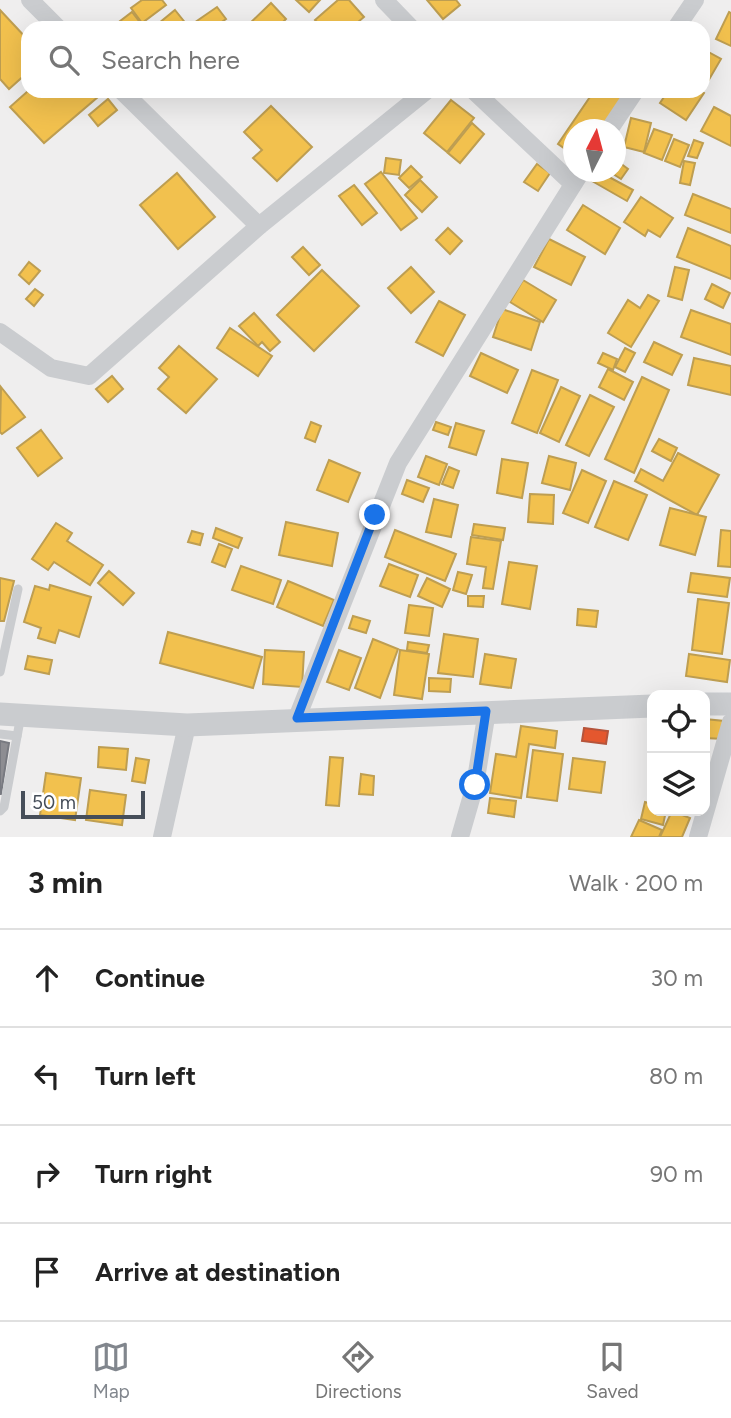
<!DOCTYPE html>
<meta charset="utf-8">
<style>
:root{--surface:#fff;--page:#f6f6f6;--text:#222;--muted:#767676;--line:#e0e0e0;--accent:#81868d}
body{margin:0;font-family:Figtree,sans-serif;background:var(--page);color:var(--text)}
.controls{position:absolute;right:21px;bottom:21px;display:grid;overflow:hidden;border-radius:14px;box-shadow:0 7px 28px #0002}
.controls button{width:63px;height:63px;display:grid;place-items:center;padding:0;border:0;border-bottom:2px solid var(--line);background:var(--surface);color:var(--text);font:35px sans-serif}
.compass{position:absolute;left:563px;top:119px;width:63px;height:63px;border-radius:50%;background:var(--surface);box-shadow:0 7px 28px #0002;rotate:6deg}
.scale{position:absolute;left:21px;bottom:18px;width:124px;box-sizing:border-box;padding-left:7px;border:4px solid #464e59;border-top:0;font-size:19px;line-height:24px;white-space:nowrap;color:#464e59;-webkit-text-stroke:5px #fff;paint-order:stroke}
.stop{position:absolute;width:21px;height:21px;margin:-16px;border:5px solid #1a73e8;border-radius:50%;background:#fff}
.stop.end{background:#1a73e8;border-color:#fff;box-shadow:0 2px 7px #0008}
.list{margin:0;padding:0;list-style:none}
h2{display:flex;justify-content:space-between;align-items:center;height:91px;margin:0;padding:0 28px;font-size:30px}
h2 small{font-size:23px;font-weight:400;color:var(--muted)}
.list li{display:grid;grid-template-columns:46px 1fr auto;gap:21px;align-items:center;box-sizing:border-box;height:98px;padding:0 28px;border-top:2px solid var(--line)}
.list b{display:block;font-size:26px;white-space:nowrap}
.list em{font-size:23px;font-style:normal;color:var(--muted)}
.icon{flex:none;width:38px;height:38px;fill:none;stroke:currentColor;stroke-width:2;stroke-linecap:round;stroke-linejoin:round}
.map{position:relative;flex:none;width:731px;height:837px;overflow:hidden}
.search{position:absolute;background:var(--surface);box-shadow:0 7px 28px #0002;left:21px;right:21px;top:21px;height:77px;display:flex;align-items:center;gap:18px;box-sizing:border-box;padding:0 24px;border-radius:21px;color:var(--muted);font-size:26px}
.sheet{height:483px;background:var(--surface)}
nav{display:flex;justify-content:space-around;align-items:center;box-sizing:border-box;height:98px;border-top:2px solid var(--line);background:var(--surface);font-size:19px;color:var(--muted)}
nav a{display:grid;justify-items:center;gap:4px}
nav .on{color:var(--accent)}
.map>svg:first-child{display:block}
.homes{fill:#f2c14e;stroke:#be9e51;stroke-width:2}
.shops{fill:#e4572e;stroke:#b5543b;stroke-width:2}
.industry{fill:#8d8d92;stroke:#787a81;stroke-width:2}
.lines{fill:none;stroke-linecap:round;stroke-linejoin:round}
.service{stroke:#cacccf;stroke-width:9}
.minor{stroke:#cacccf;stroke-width:18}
.tertiary{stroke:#cacccf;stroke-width:23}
.route{stroke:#1a73e8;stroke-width:9}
</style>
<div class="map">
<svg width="731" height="837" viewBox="0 0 731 837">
<rect width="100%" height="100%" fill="#efeeee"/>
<g class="homes">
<path d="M142,0H162L166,5L142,23L131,8Z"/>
<path d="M296,0H320L309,12Z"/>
<path d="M338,0H349L364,17L351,28H323L315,20Z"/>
<path d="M427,0H456L460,5L443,19Z"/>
<path d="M271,3L286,19L277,28H245Z"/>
<path d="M217,7L226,19L213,28H193L191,25Z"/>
<path d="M0,10L28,40V72L9,89L0,79Z"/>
<path d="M175,10L187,25L183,28H153Z"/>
<path d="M132,12L142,25L138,28H111Z"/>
<path d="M729,12L731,13V46L716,39Z"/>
<path d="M703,49L721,59L707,83L703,81Z"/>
<path d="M28,91H95L99,96L44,143L10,107Z"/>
<path d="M594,91H629L603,130H574V155L558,144Z"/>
<path d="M668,91H701L704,93L686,120L660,103Z"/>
<path d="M108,99L117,110L98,126L89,115Z"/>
<path d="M451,100L474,118L447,152L424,133Z"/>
<path d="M271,106L312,147L277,181L253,158L262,150L244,132Z"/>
<path d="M714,107L731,116V146L701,131Z"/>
<path d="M631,118L651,123L644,152L624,147Z"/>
<path d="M472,123L484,134L460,163L448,153Z"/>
<path d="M654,129L672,135L662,160L644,153Z"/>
<path d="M674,139L689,145L680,167L665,161Z"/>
<path d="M694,140L703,143L697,158L688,156Z"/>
<path d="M386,158L401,160L399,175L384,173Z"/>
<path d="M616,160L628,169L621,179L610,172H616Z"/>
<path d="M684,161L695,163L690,185L680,183Z"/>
<path d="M537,164L550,173L538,191L524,182Z"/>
<path d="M411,166L422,177L409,188L399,178Z"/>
<path d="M381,172L417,218L401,230L365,184Z"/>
<path d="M588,172H600L633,190L627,201L585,177Z"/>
<path d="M177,173L215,217L178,249L140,205Z"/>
<path d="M420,180L437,197L422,212L405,195Z"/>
<path d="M354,185L377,213L362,225L339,196Z"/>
<path d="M693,194L731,209V233L685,215Z"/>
<path d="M641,197L673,218L660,237L648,230L645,236L624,222Z"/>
<path d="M583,205L620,228L605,254L567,230Z"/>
<path d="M448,228L462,241L450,254L436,240Z"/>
<path d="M688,228L731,246V279L677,257Z"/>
<path d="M549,239L585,257L571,285L534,267Z"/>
<path d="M303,247L320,265L309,275L292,257Z"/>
<path d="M29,262L40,271L29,284L19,275Z"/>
<path d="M411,267L434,292L411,313L388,288Z"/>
<path d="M675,267L689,270L682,300L668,296Z"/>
<path d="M322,270L359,306L314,351L277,315Z"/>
<path d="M523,280L556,300L543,322L510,302Z"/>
<path d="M712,284L730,293L723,308L705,299Z"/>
<path d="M35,289L43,295L34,306L26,299Z"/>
<path d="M648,295L659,301L631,347L608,333L628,300L640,308Z"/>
<path d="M439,301L465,315L443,356L416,342Z"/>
<path d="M502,309L540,322L531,350L493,337Z"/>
<path d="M691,310L731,324V355L681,337Z"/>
<path d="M254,313L280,342L270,351L262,342L258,346L239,326Z"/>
<path d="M230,328L272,356L258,376L217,348Z"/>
<path d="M654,342L682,355L672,375L644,362Z"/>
<path d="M179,346L217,379L186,413L158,389L169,377L159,368Z"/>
<path d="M625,348L635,353L625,372L615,367Z"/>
<path d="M481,353L518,370L507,393L470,376Z"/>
<path d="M603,353L617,359L613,370L598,363Z"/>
<path d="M694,358L731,366V395L688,385Z"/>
<path d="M608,369L633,382L624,400L599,387Z"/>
<path d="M532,370L558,380L537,433L512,423Z"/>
<path d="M112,376L123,389L108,402L96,389Z"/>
<path d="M642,377L669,390L634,473L605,459Z"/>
<path d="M1,387L25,417L2,434L0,432Z"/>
<path d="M561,387L580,396L559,442L540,433Z"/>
<path d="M590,395L614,407L589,456L566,445Z"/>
<path d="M311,422L321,426L315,442L305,438Z"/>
<path d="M436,422L451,427L448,435L433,430Z"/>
<path d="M456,423L484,431L476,455L449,447Z"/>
<path d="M41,430L62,458L38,476L17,448Z"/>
<path d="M659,439L677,448L671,461L652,451Z"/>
<path d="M678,453L719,475L697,515L635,481L641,469L663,481Z"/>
<path d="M426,456L447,464L439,485L418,477Z"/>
<path d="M549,456L576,463L570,490L542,483Z"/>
<path d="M502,459L528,463L522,498L497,493Z"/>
<path d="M329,460L360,473L348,502L317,490Z"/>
<path d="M449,467L459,471L453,488L442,484Z"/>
<path d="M582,470L606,481L588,523L563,513Z"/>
<path d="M407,480L429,488L423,502L402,494Z"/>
<path d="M614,481L647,495L628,540L595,527Z"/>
<path d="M530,494L554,495L553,524L528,522Z"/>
<path d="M434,499L458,505L451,537L426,532Z"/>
<path d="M670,508L706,517L695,555L660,545Z"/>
<path d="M286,522L338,533L332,566L279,555Z"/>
<path d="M56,523L72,533L67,541L103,565L90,585L54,562L48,570L32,559Z"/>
<path d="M474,524L505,528L503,540L472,535Z"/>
<path d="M216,528L242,538L238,548L213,538Z"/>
<path d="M395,530L456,554L445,581L385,557Z"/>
<path d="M721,530L731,531V567L718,566Z"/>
<path d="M192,531L203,534L200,545L188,542Z"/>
<path d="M471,537L501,541L493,589L483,588L486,567L467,564Z"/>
<path d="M219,544L232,549L225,567L212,562Z"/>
<path d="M509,562L537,566L530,609L502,604Z"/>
<path d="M389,564L418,575L410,597L380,586Z"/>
<path d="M241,566L281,580L273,604L232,590Z"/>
<path d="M109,571L134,593L123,605L98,583Z"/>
<path d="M458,572L472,575L466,594L453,590Z"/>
<path d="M691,573L730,578L727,597L688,592Z"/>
<path d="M0,578L14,581L4,621H0Z"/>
<path d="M427,578L450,589L442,607L418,596Z"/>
<path d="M288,581L334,600L323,626L277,607Z"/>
<path d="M50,585L91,597L79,637L59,630L55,643L38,638L41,628L24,622L35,586L49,590Z"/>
<path d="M468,596H484L483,607L468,606Z"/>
<path d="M698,599L729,603L722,654L692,650Z"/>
<path d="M409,605L433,608L429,636L405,633Z"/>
<path d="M578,609L598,611L596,627L577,625Z"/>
<path d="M353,616L370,621L366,633L349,628Z"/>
<path d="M168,632L262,657L253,688L160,663Z"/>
<path d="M444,634L478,639L473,677L438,673Z"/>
<path d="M373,639L398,649L380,698L355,688Z"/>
<path d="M408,642L429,645L427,653L407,650Z"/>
<path d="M265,650L304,652L302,687L263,684Z"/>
<path d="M339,650L361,658L349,690L327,682Z"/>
<path d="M400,650L429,654L422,699L394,695Z"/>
<path d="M485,654L516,659L511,688L480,684Z"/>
<path d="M689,654L730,660L727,682L686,676Z"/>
<path d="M28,656L52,660L49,674L25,669Z"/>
<path d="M429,678L451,679L450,692L429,691Z"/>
<path d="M705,719L724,721L723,739L705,738Z"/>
<path d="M521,726L557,731L555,748L529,744L521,798L490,793L496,754L516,757Z"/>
<path d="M99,747L128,749L126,770L98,767Z"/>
<path d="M533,750L563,754L557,801L527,797Z"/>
<path d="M330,757L343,758L339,806L326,805Z"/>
<path d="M136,758L149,760L145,783L132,781Z"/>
<path d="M573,758L605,762L601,793L569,789Z"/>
<path d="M46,773L81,778L75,820L40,815Z"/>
<path d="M361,774L374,776L373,795L359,794Z"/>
<path d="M90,790L126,795L122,825L86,820Z"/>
<path d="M490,798L516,801L514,817L488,813Z"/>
<path d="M645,802L652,804V811H666L663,825L641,819Z"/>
<path d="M672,811L690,818L682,837H660Z"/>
<path d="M639,820L662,830L659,837H631Z"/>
</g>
<path class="shops" d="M584,728L608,731L606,744L582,741Z"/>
<path class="industry" d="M0,741L9,743L1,794H0Z"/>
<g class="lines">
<g class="service">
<path d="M0,672L18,589"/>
<path d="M0,734L17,736"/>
<path d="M0,811L4,807L21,715"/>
</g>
<g class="minor">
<path d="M30,0L58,28"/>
<path d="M384,0L411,28"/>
<path d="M676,28L695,0"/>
<path d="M122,91L259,226"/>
<path d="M474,91L573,184"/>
<path d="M609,130L635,91"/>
<path d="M0,332L51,368L89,376L259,226L426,91"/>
<path d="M297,718L398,463L581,172"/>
<path d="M162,837L187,725"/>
<path d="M460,837L475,785L487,711"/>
<path d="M698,837L731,722"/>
</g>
<g class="tertiary">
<path d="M705,704H731"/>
<path d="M0,714L187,725L652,706"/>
</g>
</g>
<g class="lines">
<path class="route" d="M375,515L297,718L486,711L475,785"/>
</g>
</svg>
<div class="controls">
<button><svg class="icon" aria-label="locate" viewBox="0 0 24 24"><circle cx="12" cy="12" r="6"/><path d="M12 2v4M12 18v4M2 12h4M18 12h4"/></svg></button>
<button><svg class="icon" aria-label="layers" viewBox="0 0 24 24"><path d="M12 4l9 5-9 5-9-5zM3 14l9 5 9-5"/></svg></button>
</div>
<svg class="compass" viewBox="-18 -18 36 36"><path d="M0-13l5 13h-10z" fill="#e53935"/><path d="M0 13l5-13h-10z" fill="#767676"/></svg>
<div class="scale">50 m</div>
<div class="stop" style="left:475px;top:785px"></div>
<div class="stop end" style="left:375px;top:515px"></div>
<div class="search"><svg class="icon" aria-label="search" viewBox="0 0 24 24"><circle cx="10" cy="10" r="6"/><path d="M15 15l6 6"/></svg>Search here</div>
</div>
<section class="sheet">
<h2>3 min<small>Walk · 200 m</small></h2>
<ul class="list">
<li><svg class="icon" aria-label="ahead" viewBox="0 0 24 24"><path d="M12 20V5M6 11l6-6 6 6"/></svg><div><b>Continue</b></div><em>30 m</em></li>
<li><svg class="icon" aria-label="left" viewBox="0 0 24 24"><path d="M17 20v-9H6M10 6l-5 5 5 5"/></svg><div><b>Turn left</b></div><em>80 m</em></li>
<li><svg class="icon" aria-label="right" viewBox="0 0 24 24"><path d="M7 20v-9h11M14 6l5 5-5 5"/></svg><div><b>Turn right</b></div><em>90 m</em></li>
<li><svg class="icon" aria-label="arrive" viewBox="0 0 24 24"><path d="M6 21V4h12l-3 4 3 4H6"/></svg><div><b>Arrive at destination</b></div></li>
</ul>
</section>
<nav>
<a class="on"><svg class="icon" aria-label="map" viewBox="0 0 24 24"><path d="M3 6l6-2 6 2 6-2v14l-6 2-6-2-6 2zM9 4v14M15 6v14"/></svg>Map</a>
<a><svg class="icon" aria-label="directions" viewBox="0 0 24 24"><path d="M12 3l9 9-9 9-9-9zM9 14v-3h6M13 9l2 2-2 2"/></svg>Directions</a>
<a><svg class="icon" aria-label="saved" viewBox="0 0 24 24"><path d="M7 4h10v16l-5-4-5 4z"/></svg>Saved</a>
</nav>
